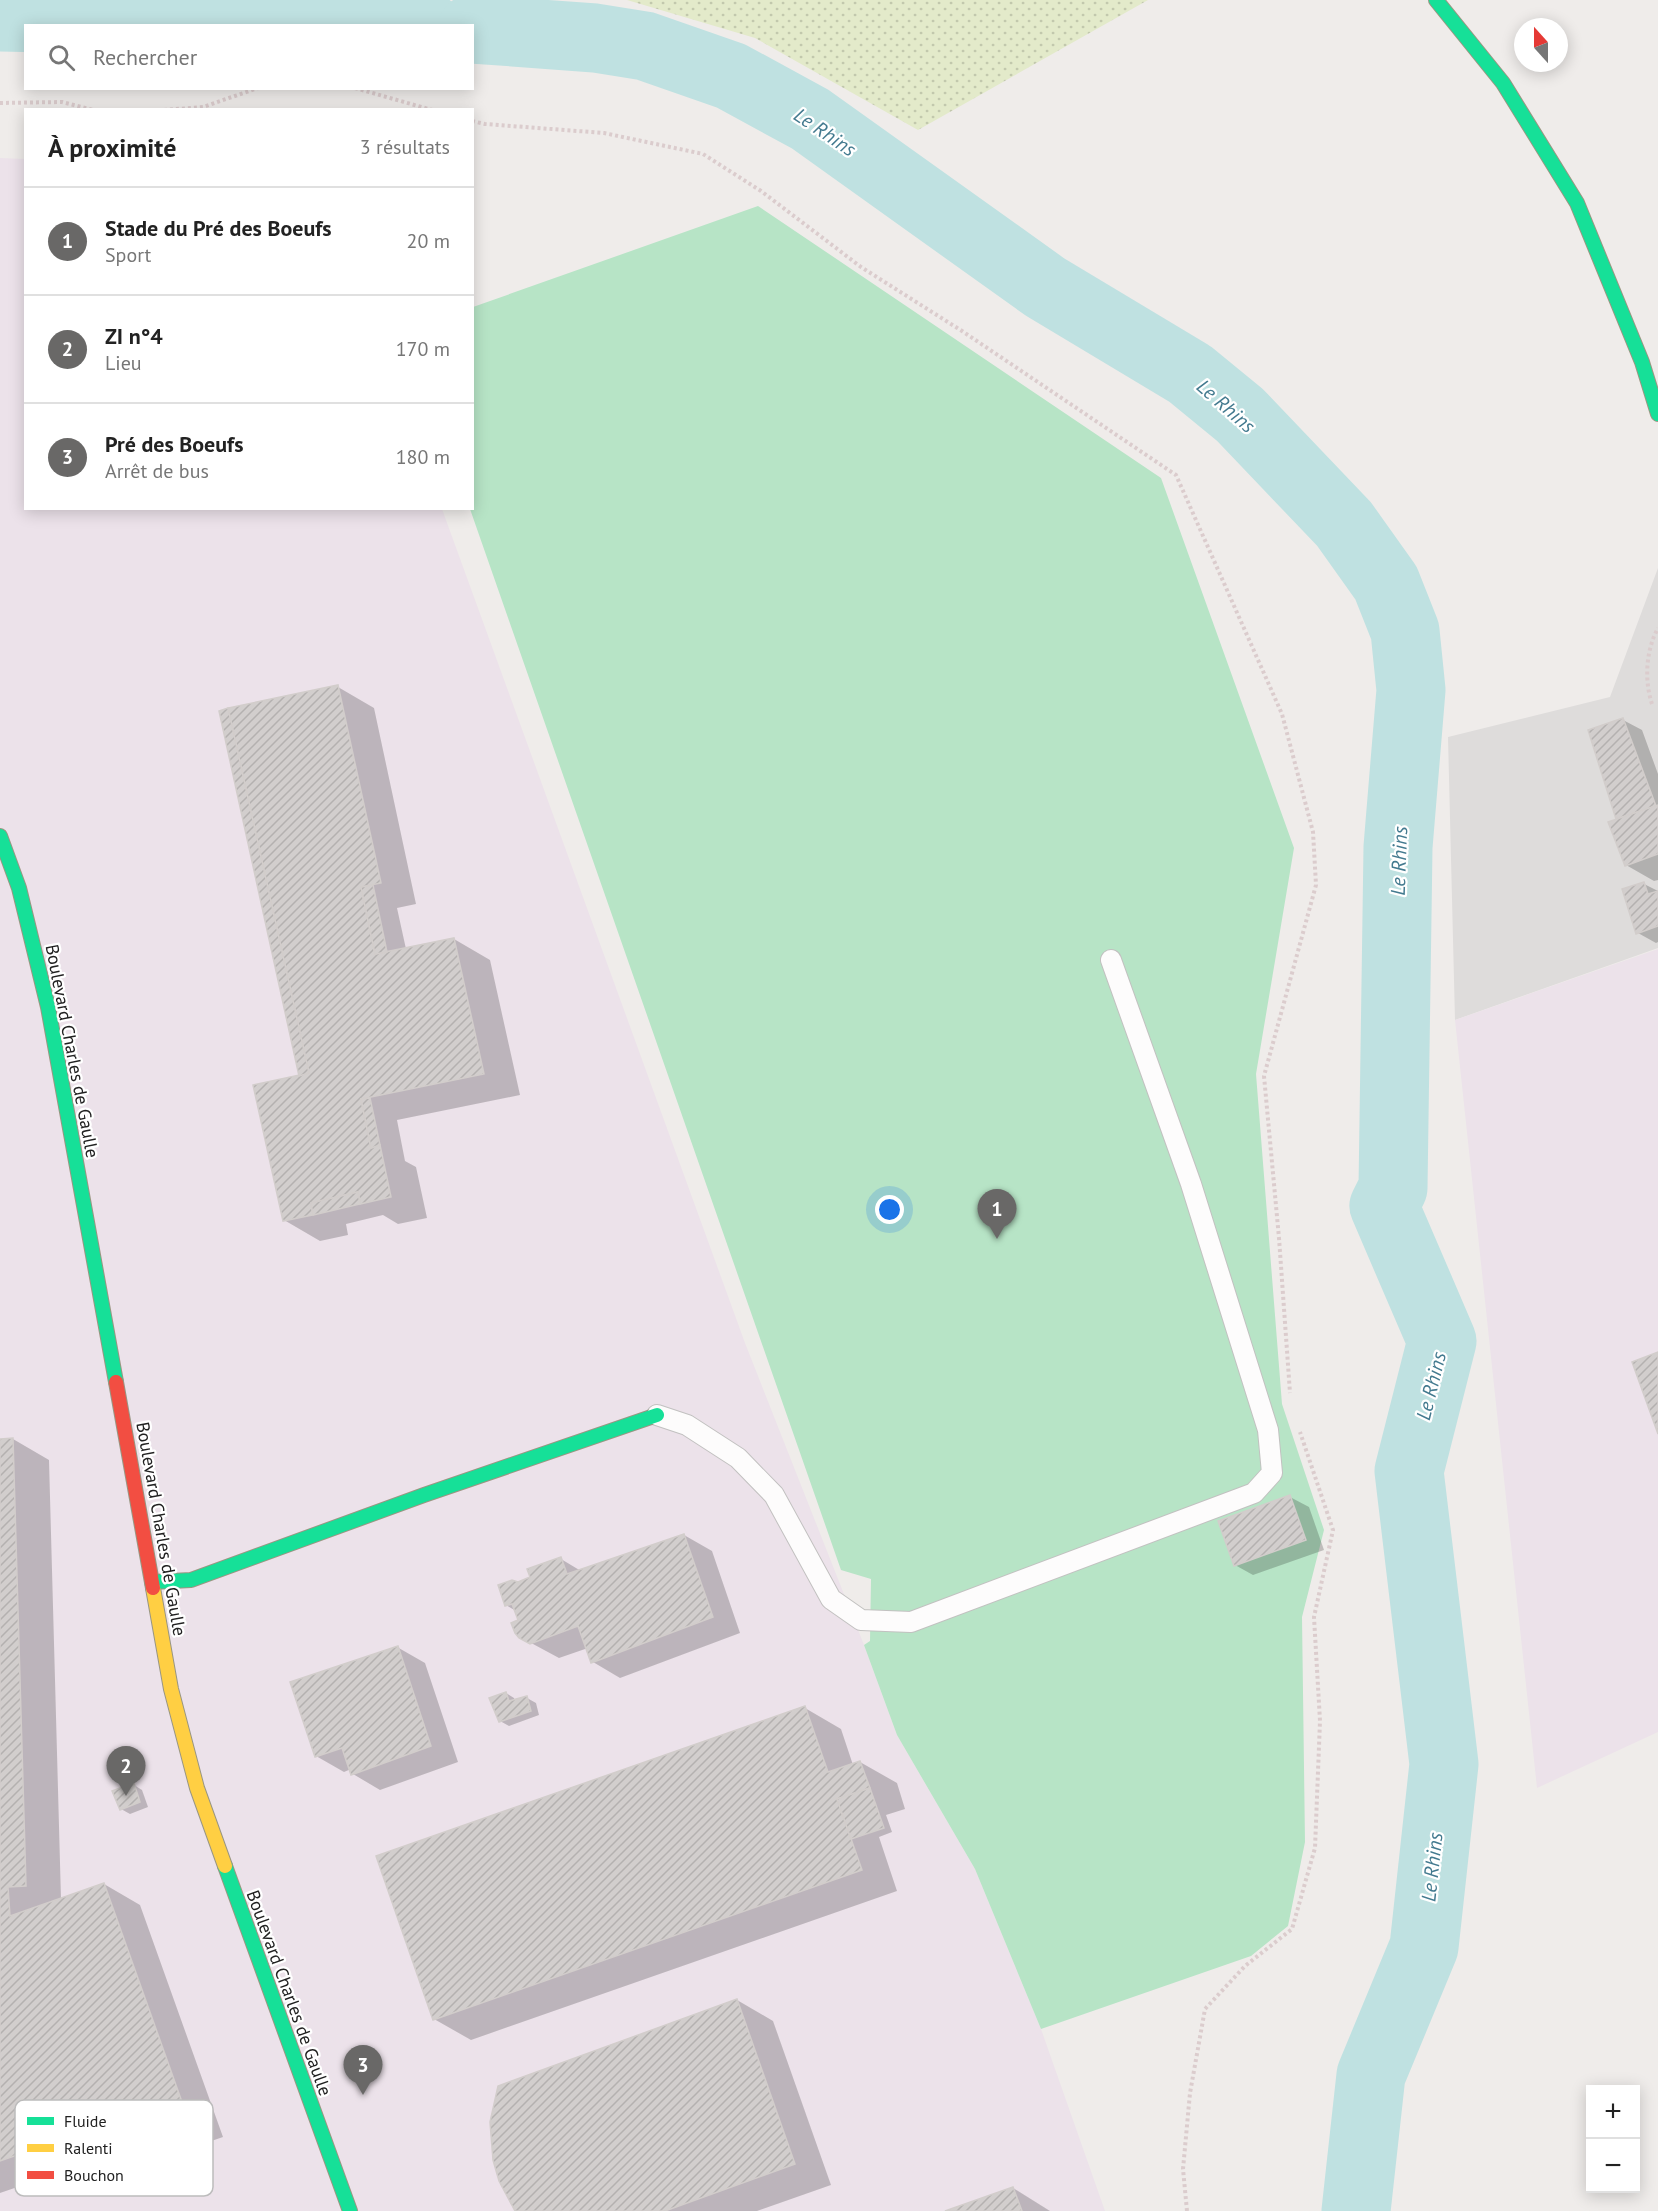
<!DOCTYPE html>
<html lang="fr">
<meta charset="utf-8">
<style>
:root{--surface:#fff;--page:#f6f6f6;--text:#222;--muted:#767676;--line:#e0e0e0;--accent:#696867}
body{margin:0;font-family:"PT Sans",sans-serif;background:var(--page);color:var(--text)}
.controls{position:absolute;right:18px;bottom:18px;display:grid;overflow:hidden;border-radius:0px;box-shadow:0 3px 15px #0003}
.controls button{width:54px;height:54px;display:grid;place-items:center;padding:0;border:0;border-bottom:2px solid var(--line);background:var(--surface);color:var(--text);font:30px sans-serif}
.compass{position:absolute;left:1514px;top:18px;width:54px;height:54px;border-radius:50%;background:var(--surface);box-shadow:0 3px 15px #0003;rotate:339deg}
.you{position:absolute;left:890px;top:1210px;width:21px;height:21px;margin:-15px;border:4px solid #fff;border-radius:50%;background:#1a73e8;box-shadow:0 0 0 9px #1a73e833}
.badge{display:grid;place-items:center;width:39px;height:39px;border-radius:50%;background:var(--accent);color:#fff;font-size:20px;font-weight:700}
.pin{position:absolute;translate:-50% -50px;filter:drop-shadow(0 2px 3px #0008)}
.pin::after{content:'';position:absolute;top:32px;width:21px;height:18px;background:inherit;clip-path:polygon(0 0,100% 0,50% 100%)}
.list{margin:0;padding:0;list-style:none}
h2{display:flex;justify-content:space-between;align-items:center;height:78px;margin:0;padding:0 24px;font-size:26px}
h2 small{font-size:20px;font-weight:400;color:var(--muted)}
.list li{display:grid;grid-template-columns:39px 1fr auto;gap:18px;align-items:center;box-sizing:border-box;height:108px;padding:0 24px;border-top:2px solid var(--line)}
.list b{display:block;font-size:22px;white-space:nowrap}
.list p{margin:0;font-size:20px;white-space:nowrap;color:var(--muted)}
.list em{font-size:20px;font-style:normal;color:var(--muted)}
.icon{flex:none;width:33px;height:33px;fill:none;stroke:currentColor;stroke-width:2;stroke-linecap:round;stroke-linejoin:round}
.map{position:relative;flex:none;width:1658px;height:2211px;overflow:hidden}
.search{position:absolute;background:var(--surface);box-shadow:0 3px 15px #0003;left:24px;top:24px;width:450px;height:66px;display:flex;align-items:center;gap:15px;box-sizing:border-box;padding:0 21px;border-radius:0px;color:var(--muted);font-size:22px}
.panel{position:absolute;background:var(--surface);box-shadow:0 3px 15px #0003;left:24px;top:108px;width:450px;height:402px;border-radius:0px}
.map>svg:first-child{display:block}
.residential{fill:#dedcdb}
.industrial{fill:#ece2ea}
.garden{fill:url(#garden-dots)}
.pitch{fill:#b7e4c6}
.shadow{fill:#0003}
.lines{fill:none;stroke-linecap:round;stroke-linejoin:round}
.river{stroke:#bfe1e1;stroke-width:69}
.building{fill:url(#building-hatch);stroke:#d2cdcb;stroke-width:1.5}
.lane-casing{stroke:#c2c1c0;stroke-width:22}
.fast-casing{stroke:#999682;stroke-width:16}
.slow-casing{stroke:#999682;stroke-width:16}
.jam-casing{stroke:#999682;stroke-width:16}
.path{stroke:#dbcccd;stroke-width:4;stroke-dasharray:3 3;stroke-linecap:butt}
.lane{stroke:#fdfcfc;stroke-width:20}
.fast{stroke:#16e098;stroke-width:14}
.slow{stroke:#ffcf43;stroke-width:14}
.jam{stroke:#f24e42;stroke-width:14}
.labels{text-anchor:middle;stroke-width:4.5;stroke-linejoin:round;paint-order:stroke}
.street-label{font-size:18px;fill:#212121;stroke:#fff}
.water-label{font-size:20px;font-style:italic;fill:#437a8f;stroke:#fff}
.key{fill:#fff;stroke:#bcbcbc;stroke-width:1.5}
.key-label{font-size:16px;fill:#212121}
</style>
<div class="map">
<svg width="1658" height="2211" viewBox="0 0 1658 2211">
<defs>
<pattern id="garden-dots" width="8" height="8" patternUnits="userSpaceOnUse" patternTransform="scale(1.5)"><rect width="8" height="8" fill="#e3eaca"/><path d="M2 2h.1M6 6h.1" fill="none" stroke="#c2c8ad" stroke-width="1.8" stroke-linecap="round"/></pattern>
<pattern id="building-hatch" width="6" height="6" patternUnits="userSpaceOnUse" patternTransform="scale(1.5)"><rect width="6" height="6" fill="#d2cecd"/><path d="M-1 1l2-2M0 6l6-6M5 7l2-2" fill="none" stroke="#b4b1b0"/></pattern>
</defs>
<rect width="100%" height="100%" fill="#efecea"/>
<path class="residential" d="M1658,568V948L1455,1020L1448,737L1610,697Z"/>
<g class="industrial">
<path d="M0,158L25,159L26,508L442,509L745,1343L864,1645L897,1735L975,1869L1041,2029L1105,2211H0Z"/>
<path d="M1658,949V1732L1537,1788L1455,1020Z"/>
</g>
<path class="garden" d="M627,0H1148L918,130L755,38Z"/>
<path class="pitch" d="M758,206L1161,478L1294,848L1256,1074L1282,1404L1324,1530L1302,1617L1305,1842L1288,1926L1251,1956L1041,2029L975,1869L897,1735L864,1645L870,1641L871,1579L841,1570L470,509L472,508L473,307Z"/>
<g class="shadow">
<path d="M338,687L374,708L416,904L397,908L406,949L454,939L490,960L520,1095L397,1120L405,1161L416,1167L427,1218L398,1224L383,1215L346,1224L348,1235L320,1241L284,1220L301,1076Z"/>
<path d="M1623,720L1642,730L1658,774V880L1654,881L1626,865L1620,820L1617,818Z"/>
<path d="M1644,884L1658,891V942L1656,943L1638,933Z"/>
<path d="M13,1439L49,1460L61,1899L104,1884L140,1905L223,2137L188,2149L166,2136L0,2193V1440Z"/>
<path d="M1290,1497L1309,1507L1324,1550L1253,1575L1235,1565Z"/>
<path d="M684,1535L712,1551L740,1633L620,1678L593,1662L588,1648L559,1658L520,1637V1620L516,1611L506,1605L518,1583L532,1578L561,1559L581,1571Z"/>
<path d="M397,1647L425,1663L458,1762L380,1790L353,1774L351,1769L344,1772L316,1756Z"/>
<path d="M506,1693L514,1698L515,1701L527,1698L536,1703L539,1715L509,1726L500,1721Z"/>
<path d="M805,1708L841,1729L853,1765L860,1762L897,1783L905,1809L886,1815L892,1832L879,1837L897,1891L471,2040L434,2019Z"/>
<path d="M134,1785L142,1790L148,1807L130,1814L121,1809Z"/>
<path d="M737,2000L773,2021L831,2185L757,2211H517Z"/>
<path d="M1013,2188L1050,2211H949Z"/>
</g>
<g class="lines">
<g class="river">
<path d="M0,17L427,26"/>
<path d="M472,29L595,38L645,46L731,76L810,119L1045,287L1190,374L1240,415L1344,524L1386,583L1405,631L1411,690L1398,847L1393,1188L1384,1206L1442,1341L1409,1471L1444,1764L1424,1947L1371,2075L1356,2211"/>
</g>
</g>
<g class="building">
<path d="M338,685L381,883L361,887L375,954L454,938L484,1074L361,1099L371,1148L380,1145L391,1197L360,1204L358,1192L311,1203L313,1215L283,1221L253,1085L309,1073L228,708Z"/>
<path d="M228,708L309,1073L299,1076L219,711Z"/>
<path d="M1623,718L1656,806L1616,819L1588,730Z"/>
<path d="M1658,805V854L1625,866L1608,822Z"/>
<path d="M1644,882L1648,894L1658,891V926L1636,934L1622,889Z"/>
<path d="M373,885L387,952L375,954L361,887Z"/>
<path d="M370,1098L380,1145L371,1148L361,1099Z"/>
<path d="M358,1192L360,1204L313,1215L311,1203Z"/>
<path d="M1658,1352V1434L1632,1362Z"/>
<path d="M13,1438L26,1886L8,1887L10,1916L104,1883L187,2116L151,2129L144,2111L0,2161V1439Z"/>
<path d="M1290,1495L1306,1540L1234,1566L1218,1521Z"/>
<path d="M684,1534L713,1617L591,1663L578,1626L530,1644L519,1638L515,1633L511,1623L518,1620L512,1604L505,1606L498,1585L512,1580L518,1582L530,1577L527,1569L561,1557L567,1574Z"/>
<path d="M398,1646L431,1746L351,1775L342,1748L315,1757L290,1682Z"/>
<path d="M506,1692L509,1701L527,1696L531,1711L499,1722L489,1698Z"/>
<path d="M805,1706L828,1772L860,1761L870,1788L837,1799L862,1870L433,2020L376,1856Z"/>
<path d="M134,1783L140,1802L120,1810L112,1791Z"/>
<path d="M870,1788L884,1828L851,1839L837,1799Z"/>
<path d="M737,1999L795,2164L665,2211H515L499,2181L493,2160L490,2122L498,2086Z"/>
<path d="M1013,2187L1022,2211H945Z"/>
</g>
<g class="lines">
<g class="lane-casing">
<path id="lane" d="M657,1415L687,1425L738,1458L774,1495L831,1599L861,1620L911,1622L1254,1493L1272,1473L1268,1430L1191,1184L1111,960"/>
</g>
<g class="fast-casing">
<g id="fast">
<path d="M1436,0L1503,83L1577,203L1642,362L1658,414"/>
<path d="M0,836L19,888L48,1007L116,1382"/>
<path d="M152,1582L191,1580L424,1495L657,1415"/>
<path d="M225,1866L350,2211"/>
</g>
</g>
<g class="slow-casing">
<path id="slow" d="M153,1588L171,1689L197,1788L225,1866"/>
</g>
<g class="jam-casing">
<path id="jam" d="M116,1382L153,1588"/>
</g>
<g class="path">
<path d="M355,88L432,110"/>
<path d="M0,103L62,102L93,110"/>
<path d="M164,110L203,107L258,88"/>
<path d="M472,121L485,124L604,133L703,154L761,191L861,267L962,331L1176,475L1282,714L1313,832L1316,885L1264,1076L1279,1238L1290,1393"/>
<path d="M1652,704C1644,680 1646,650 1658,628"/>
<path d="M1187,2211L1183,2169L1190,2093L1205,2009L1245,1966L1292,1929L1315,1848L1320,1721L1314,1617L1333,1530L1300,1432"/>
</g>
<use href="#lane" class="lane"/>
<use href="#fast" class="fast"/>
<use href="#slow" class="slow"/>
<use href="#jam" class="jam"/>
</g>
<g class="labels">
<g class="street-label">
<text transform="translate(72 1051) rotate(79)" y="6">Boulevard Charles de Gaulle</text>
<text transform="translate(161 1529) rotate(80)" y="6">Boulevard Charles de Gaulle</text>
<text transform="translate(289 1993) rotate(70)" y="6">Boulevard Charles de Gaulle</text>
</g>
<g class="water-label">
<text transform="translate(825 132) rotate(34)" y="7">Le Rhins</text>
<text transform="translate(1226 406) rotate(41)" y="7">Le Rhins</text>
<text transform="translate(1399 861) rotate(-88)" y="7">Le Rhins</text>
<text transform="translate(1431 1386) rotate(-76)" y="7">Le Rhins</text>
<text transform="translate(1432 1867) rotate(-84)" y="7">Le Rhins</text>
</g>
</g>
<rect x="15" y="2100" width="198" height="96" rx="9" class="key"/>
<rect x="27" y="2117" width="27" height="8" fill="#16e098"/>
<rect x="27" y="2144" width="27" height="8" fill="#ffcf43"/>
<rect x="27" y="2171" width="27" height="8" fill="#f24e42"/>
<g class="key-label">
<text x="64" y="2127">Fluide</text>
<text x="64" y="2154">Ralenti</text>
<text x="64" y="2181">Bouchon</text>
</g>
</svg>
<div class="controls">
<button>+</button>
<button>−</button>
</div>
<svg class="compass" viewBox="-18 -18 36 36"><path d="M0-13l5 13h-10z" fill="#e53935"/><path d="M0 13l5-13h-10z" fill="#767676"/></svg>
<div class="you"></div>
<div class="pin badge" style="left:997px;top:1239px">1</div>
<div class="pin badge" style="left:126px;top:1796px">2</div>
<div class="pin badge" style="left:363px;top:2095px">3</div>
<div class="search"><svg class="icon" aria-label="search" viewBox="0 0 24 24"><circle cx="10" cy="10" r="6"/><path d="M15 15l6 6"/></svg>Rechercher</div>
<section class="panel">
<h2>À proximité<small>3 résultats</small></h2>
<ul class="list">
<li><span class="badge">1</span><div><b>Stade du Pré des Boeufs</b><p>Sport</p></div><em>20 m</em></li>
<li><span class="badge">2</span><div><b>ZI n°4</b><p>Lieu</p></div><em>170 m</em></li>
<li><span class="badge">3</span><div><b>Pré des Boeufs</b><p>Arrêt de bus</p></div><em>180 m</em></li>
</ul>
</section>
</div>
